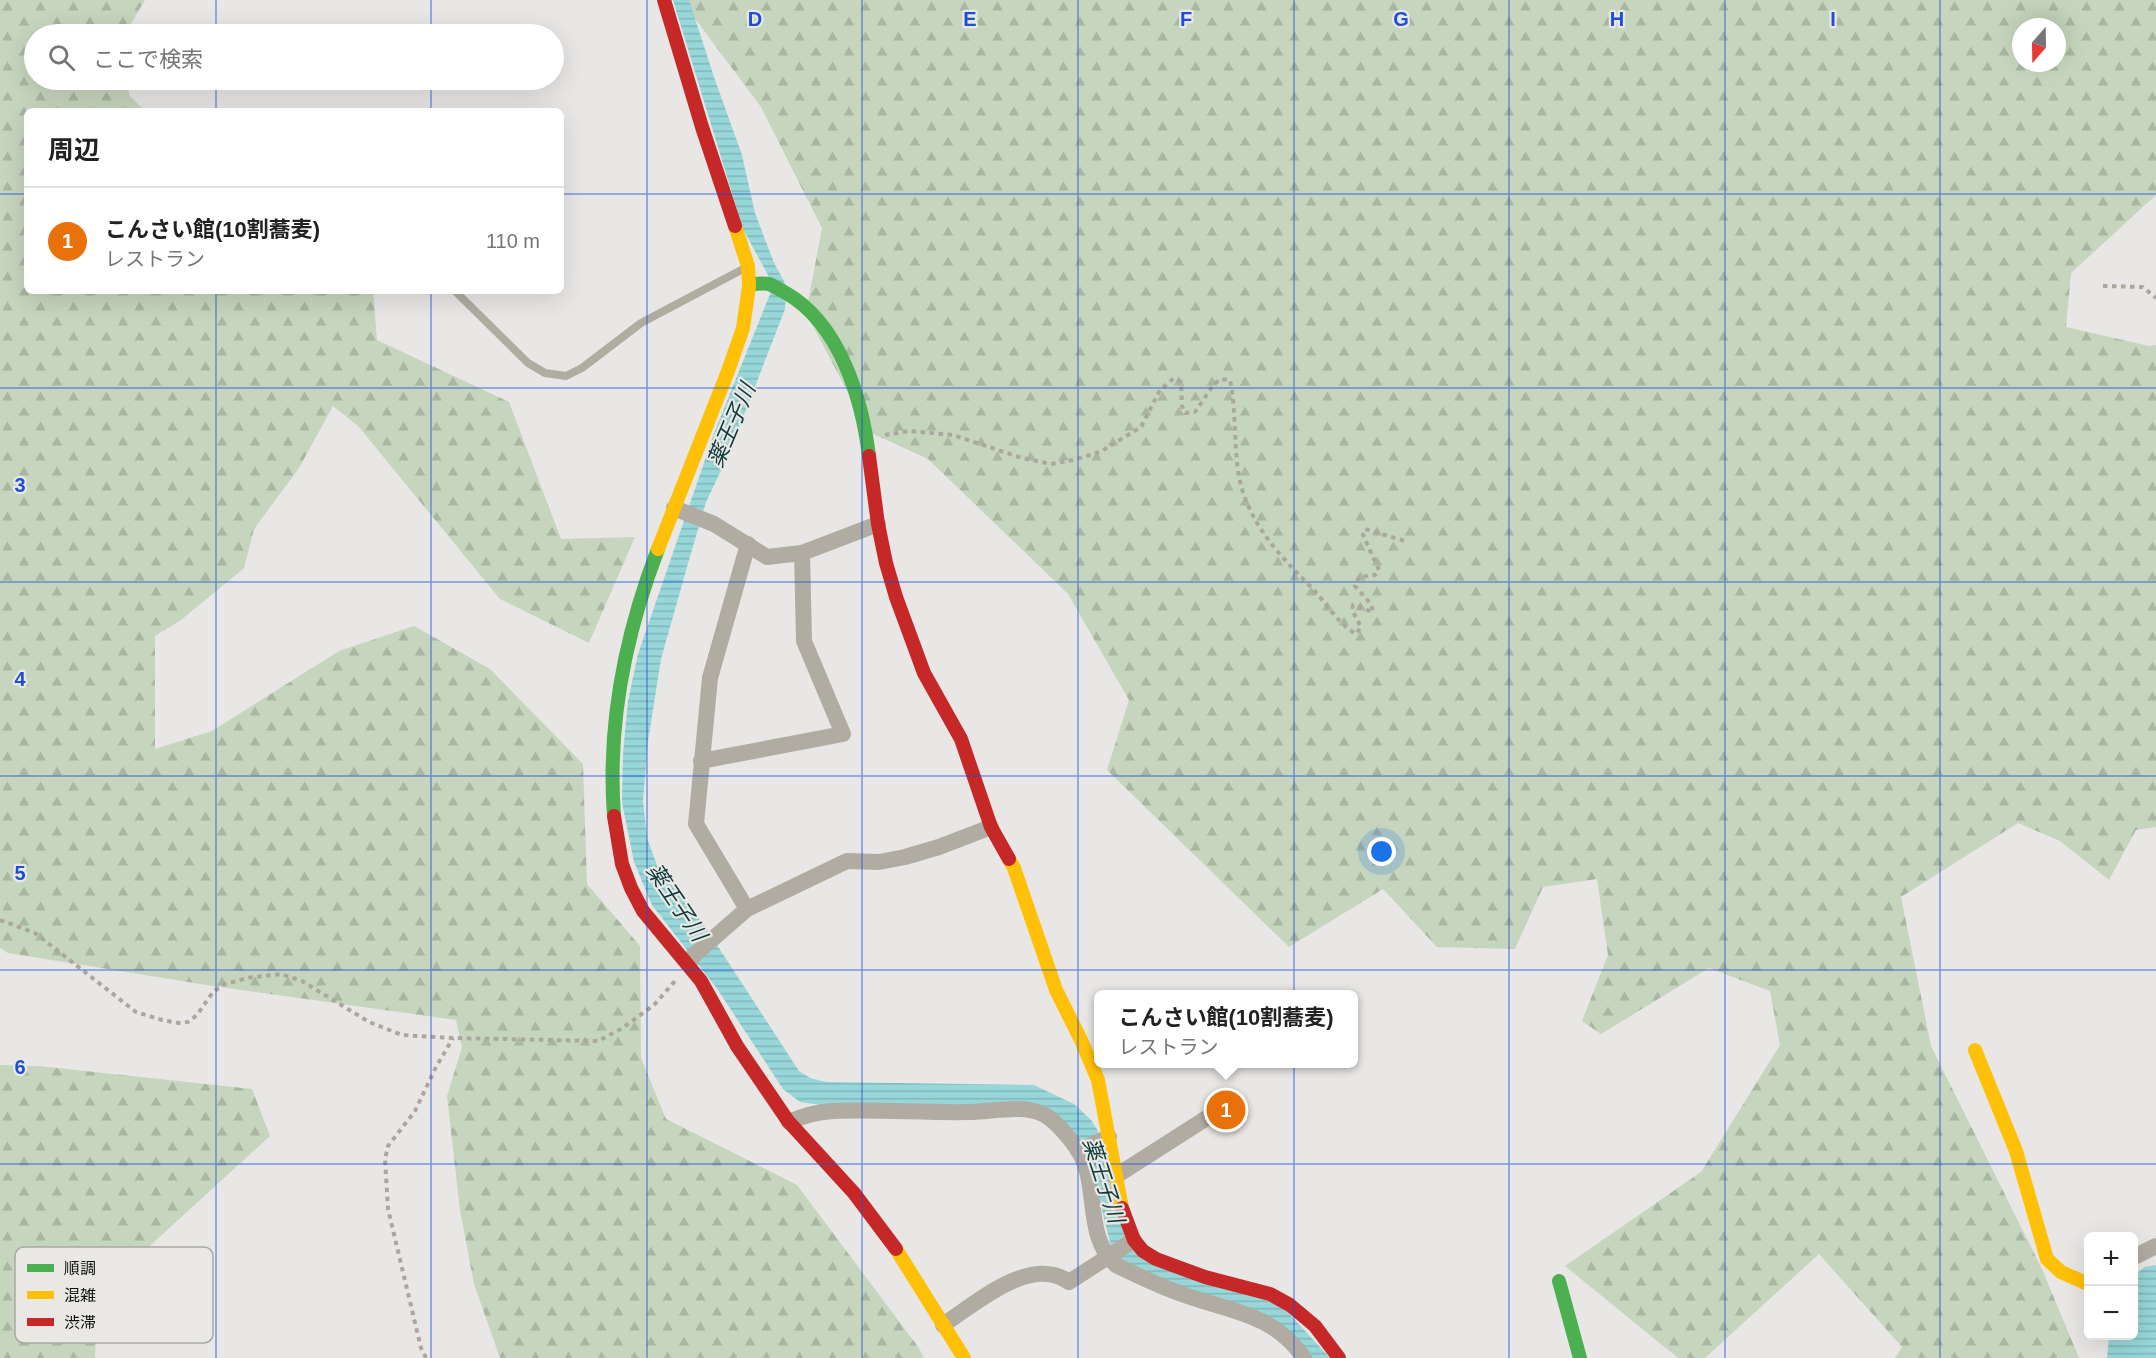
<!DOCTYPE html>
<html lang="ja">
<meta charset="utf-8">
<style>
:root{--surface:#fff;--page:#f6f6f6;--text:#222;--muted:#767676;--line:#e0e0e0;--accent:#0b8043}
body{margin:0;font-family:Helvetica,"Noto Sans JP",sans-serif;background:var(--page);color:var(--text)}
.controls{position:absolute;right:18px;bottom:18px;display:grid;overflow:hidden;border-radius:9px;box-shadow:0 6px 24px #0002}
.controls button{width:54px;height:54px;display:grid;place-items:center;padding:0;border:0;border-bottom:2px solid var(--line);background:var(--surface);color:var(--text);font:30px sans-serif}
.compass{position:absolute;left:2012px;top:18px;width:54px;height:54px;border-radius:50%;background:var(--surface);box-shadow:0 6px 24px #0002;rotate:200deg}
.you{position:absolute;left:1382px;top:852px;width:21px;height:21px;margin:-15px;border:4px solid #fff;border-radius:50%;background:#1a73e8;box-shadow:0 0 0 9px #1a73e833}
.badge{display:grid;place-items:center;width:39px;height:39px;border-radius:50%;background:var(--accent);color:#fff;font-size:20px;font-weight:700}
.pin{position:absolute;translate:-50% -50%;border:3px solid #fff;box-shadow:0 2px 6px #0006}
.popup{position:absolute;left:1094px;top:990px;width:264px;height:78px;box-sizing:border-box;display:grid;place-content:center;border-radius:9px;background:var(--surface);filter:drop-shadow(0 2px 4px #0005);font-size:20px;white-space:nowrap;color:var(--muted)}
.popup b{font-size:22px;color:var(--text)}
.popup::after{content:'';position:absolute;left:50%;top:100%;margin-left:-12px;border:12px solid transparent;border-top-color:var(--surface)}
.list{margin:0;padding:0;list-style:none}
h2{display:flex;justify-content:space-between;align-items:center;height:78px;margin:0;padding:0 24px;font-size:26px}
h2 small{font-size:20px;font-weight:400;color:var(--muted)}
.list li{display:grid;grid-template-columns:39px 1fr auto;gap:18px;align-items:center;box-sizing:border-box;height:108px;padding:0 24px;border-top:2px solid var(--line)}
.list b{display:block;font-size:22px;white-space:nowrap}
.list p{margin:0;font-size:20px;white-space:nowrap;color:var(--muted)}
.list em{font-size:20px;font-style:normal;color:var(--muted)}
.icon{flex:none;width:33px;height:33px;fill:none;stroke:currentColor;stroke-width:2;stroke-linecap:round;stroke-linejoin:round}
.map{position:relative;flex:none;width:2156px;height:1358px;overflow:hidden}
.search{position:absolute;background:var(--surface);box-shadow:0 6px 24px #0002;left:24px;top:24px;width:540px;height:66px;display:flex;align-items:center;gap:15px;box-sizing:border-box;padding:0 21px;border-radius:33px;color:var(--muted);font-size:22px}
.panel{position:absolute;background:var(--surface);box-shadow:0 6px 24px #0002;left:24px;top:108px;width:540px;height:186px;border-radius:9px}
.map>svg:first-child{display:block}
.forest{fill:url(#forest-firs);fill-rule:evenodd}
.water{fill:url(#water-rules)}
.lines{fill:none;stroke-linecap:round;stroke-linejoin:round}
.path{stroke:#aba79f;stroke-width:4;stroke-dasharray:4.5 4.5;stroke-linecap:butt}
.lane{stroke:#b1aca2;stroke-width:8}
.street{stroke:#b1aca2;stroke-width:16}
.fast{stroke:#4caf50;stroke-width:14}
.slow{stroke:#ffc107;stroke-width:14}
.jam{stroke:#c62828;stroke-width:14}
.grid{fill:none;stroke:#1d4ed8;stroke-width:1.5;stroke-opacity:0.55}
.labels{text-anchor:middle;stroke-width:4.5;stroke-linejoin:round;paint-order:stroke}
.water-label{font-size:22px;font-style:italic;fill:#0e3a3c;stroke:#e9e8e4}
.key{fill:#e9e8e4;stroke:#a8a8a4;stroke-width:1.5}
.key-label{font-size:16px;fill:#11110f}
.grid-label{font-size:20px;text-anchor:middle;font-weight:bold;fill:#1d4ed8;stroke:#e9e8e4;stroke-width:4.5;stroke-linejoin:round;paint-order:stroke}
</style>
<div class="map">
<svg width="2156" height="1358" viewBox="0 0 2156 1358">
<defs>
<pattern id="forest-firs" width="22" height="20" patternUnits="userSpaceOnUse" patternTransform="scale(1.5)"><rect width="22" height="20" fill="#c6d5bd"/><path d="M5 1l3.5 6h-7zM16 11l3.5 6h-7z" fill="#a9b6a1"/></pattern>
<pattern id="water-rules" width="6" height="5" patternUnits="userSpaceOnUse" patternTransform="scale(1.5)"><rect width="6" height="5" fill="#97d6d9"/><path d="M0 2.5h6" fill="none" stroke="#81b7b9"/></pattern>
</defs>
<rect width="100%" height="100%" fill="#e8e7e5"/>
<g class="forest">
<path d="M0,0H145L125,34H34V80H126L130,96L145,111H27V291H373L377,340L509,402L561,539L635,537L589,643L500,599L358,426L333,406L299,468L254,529L244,568L181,620L155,636V749L212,731L339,651L414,626L490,669L583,764L587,884L640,946L641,1058L666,1119L797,1185L919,1348L924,1358H500L474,1284L460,1210L447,1096L462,1047L456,1020L213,986L8,953L0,948Z"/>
<path d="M681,0H2156V195L2071,273L2066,327L2149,346L2156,345V827L2136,830L2109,880L2060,841L2018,823L1901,897L1931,1046L2042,1269L2079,1358H1895L1902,1347L1819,1254L1705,1358H1678L1565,1266L1701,1172L1780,1045L1770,991L1709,968L1601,1034L1582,1021L1608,955L1597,879L1543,887L1515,949L1437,947L1383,889L1289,947L1107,770L1129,700L1068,594L928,459L869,432L806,313L822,228L761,107ZM2021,27H2057V63H2021Z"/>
<path d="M0,1065L39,1066L252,1089L270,1136L129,1265L97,1321L95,1358H0Z"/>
</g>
<g class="water">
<path d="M673,0H689L715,80L742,155L755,213L774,263L786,285L785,309L728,456L706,502L687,567L661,659L648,741L643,801L647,838L658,868L704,925L799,1071L810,1078L827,1082L1034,1085L1074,1104L1091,1120L1098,1131L1125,1237L1284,1308L1330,1358H1310L1290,1332L1195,1294L1118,1258L1111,1246L1098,1194L1056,1114L843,1108L800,1102L783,1089L718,990L652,905L634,862L622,802L623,753L628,701L638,654L715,431L770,294L768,275L743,229Z"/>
<path d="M2156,1265V1358H2107L2109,1336H2134V1275L2145,1267Z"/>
</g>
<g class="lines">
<g class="path">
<path d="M2103,286L2143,287L2156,298"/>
<path d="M885,435L909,431L953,435L1022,458L1051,464L1073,460L1100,452L1141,427L1160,390L1174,378L1181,382L1182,406L1185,413L1195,412L1214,384L1221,379L1230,380C1236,409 1234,440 1238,471C1246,521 1278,554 1312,588C1326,603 1338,624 1356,634L1361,627L1352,610L1353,605L1373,612L1371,604L1355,586L1359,577L1375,575L1379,570L1363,535L1365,529L1405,541"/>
<path d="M0,920L35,933L136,1012L162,1020L179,1023L188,1022L197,1015L213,992L223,985L247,978L281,974L302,981L369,1022L402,1035L453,1038L598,1041L621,1029L654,1005L675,981"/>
<path d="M426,1358L421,1348L388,1209L385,1159L388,1146L415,1111L436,1067L453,1038"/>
</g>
<path class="lane" d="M455,291L528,363L545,373L566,376L582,368L641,323L745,268"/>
<g class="street">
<path d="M674,508L714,524L767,557L802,553L878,524"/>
<path d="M701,761L843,734L804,641L802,553"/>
<path d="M747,909L696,824L710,678L748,544"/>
<path d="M689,964L693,956L747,909L847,861L879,862L905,857L939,847L991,827"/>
<path d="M789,1122C802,1116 818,1112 833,1111C878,1109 924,1113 970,1112C992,1112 1022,1104 1043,1114C1055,1120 1070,1138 1078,1150C1100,1184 1083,1236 1116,1265C1136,1275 1158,1285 1179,1293C1226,1311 1273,1312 1304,1358"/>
<path d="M1078,1151L1109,1137"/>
<path d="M1116,1176L1227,1105"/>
<path d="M2134,1257L2156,1246"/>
<path d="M943,1325C975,1304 1031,1254 1069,1282L1134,1240"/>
</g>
<g class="fast">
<path d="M751,284C757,284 764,283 769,284C775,286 781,291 786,293C840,324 862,399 869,456"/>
<path d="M614,816C607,723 625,635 658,549"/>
<path d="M1559,1281L1580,1358"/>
</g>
<g class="slow">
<path d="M658,549L728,371L743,328L749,286L748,266L735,226"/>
<path d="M1009,859L1014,868L1056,990L1081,1040L1098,1080L1122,1208"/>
<path d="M1975,1050L2016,1151L2047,1259L2061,1272L2088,1284"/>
<path d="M896,1249L964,1358"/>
</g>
<g class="jam">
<path d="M664,0L702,127L735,226"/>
<path d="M869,456L878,524L886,563L896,597L924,673L961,739L991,827L1009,859"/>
<path d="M614,816L622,864L631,888L643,911L701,981L737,1046L788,1121L854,1193L896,1249"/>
<path d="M1122,1208L1134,1240L1143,1251L1156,1259L1205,1277L1270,1294L1290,1305L1315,1326L1339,1358"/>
</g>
</g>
<path class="grid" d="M216,0V34M431,0V34M647,0V1358M862,0V1358M1078,0V1358M1294,0V1358M1509,0V1358M1725,0V1358M1940,0V1358M216,80V111M431,80V111M0,194H27M561,194H2156M216,291V1358M431,291V1358M0,388H2156M0,582H2156M0,776H2156M0,970H2156M0,1164H2156"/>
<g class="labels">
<g class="water-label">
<text transform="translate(731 425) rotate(-67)" y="8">薬王子川</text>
<text transform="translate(677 902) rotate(56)" y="8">薬王子川</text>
<text transform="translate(1104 1180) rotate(72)" y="8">薬王子川</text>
</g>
</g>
<rect x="15" y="1247" width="198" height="96" rx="9" class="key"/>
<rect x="27" y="1264" width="27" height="8" fill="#4caf50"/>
<rect x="27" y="1291" width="27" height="8" fill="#ffc107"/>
<rect x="27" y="1318" width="27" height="8" fill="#c62828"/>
<g class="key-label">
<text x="64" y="1274">順調</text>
<text x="64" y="1301">混雑</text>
<text x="64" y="1328">渋滞</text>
</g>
<g class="grid-label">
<text x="755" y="26">D</text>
<text x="970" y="26">E</text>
<text x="1186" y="26">F</text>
<text x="1401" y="26">G</text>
<text x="1617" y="26">H</text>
<text x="1833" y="26">I</text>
<text x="20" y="492">3</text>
<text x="20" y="686">4</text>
<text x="20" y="880">5</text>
<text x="20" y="1074">6</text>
</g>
</svg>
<div class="controls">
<button>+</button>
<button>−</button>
</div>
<svg class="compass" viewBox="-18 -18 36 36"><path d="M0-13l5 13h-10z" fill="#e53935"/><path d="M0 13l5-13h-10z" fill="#767676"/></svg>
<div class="you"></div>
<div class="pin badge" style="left:1226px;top:1110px;background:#e8710a">1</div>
<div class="popup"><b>こんさい館(10割蕎麦)</b>レストラン</div>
<div class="search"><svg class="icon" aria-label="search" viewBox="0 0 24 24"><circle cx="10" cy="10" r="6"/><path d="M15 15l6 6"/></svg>ここで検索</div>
<section class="panel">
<h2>周辺<small></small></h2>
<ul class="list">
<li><span class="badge" style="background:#e8710a">1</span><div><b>こんさい館(10割蕎麦)</b><p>レストラン</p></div><em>110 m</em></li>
</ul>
</section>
</div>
